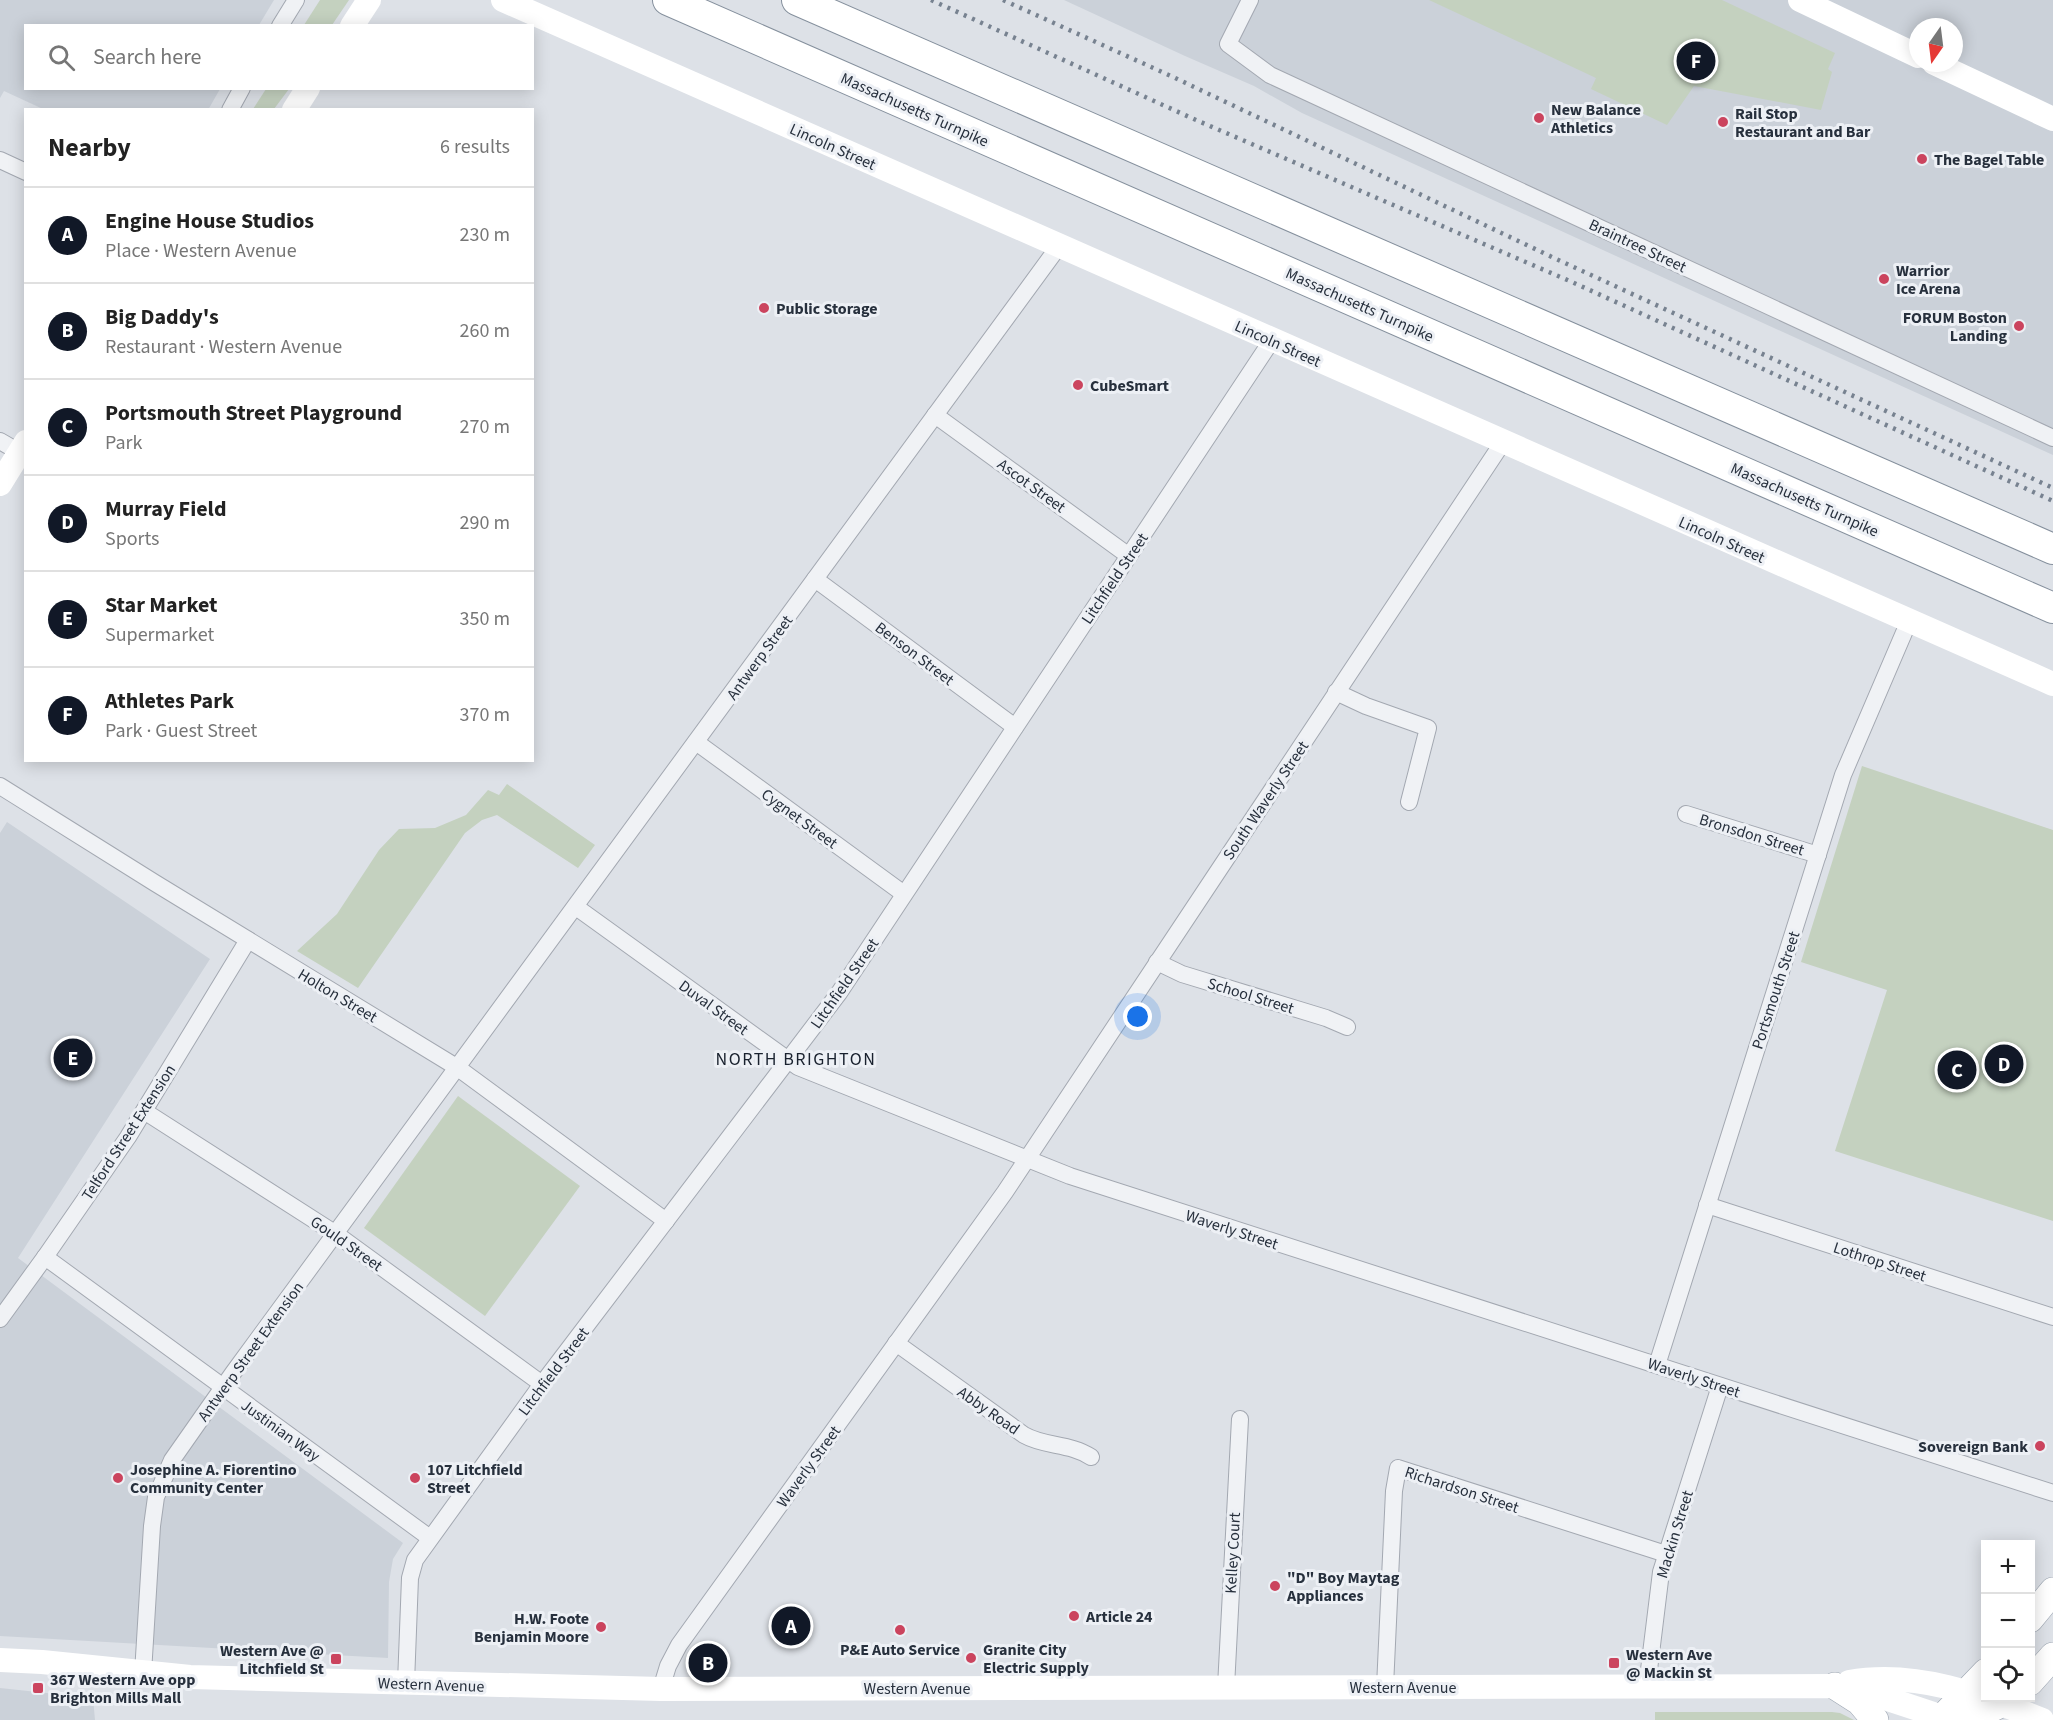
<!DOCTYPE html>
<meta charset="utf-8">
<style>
:root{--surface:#fff;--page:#f2f2f2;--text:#222;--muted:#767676;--line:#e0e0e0;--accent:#111827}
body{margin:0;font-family:"Source Sans 3",sans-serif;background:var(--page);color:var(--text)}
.controls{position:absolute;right:18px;bottom:18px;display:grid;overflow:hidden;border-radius:0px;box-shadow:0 3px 15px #0003}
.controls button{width:54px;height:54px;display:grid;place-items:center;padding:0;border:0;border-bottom:2px solid var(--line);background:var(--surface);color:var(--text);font:30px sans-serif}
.compass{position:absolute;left:1909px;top:18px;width:54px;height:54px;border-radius:50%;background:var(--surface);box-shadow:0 3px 15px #0003;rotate:194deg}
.you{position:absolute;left:1138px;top:1017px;width:21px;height:21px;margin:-15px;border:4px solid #fff;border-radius:50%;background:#1a73e8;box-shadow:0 0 0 9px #1a73e833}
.badge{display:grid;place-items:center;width:39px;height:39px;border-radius:50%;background:var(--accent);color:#fff;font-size:20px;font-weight:700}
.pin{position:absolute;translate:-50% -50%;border:3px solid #fff;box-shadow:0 2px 6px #0006}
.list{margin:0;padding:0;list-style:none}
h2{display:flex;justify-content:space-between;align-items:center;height:78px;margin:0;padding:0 24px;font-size:26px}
h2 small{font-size:20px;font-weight:400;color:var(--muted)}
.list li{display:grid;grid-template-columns:39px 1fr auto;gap:18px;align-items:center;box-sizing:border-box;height:96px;padding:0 24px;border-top:2px solid var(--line)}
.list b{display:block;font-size:22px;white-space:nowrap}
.list p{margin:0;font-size:20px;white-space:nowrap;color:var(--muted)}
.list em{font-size:20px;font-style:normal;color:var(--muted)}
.icon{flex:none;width:33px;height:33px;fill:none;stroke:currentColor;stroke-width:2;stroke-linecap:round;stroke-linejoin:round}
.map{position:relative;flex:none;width:2053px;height:1720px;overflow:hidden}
.search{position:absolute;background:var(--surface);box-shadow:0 3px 15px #0003;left:24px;top:24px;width:510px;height:66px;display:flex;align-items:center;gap:15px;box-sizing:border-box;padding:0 21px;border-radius:0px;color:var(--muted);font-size:22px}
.panel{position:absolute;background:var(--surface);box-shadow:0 3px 15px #0003;left:24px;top:108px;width:510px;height:654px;border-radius:0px}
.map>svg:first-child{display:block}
.built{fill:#cbd1d9;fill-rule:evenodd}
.green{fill:#c4d1bf}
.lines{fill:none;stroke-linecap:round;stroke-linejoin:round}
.street-casing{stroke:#a3a8b1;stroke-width:18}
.primary-casing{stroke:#9da6b2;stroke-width:28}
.highway-casing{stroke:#85909d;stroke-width:32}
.street{stroke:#f0f2f5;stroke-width:16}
.secondary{stroke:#fff;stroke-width:24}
.primary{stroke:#fff;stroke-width:27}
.highway{stroke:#fff;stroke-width:30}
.rail{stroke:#778290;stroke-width:4.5;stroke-dasharray:3 6;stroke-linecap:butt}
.poi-dot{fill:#cb445e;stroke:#edf0f5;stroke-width:2}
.labels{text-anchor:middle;stroke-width:6;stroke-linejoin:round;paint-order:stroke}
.street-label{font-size:16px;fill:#27303d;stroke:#edf0f5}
.poi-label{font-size:16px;font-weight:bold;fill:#27303d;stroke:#edf0f5;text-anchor:start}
.neighbourhood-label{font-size:18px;letter-spacing:1.5px;fill:#19212e;stroke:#edf0f5}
</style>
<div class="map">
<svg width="2053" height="1720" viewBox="0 0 2053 1720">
<rect width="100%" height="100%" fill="#dde1e7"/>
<g class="built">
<path d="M0,0H274L259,25L26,26V88L220,89L208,110L43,109L4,91L0,98Z"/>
<path d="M1064,0H2053V455L1302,113L1254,86L1185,56ZM1918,27H1954V63H1918Z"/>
<path d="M7,822L210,959L18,1258L403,1543L393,1559L389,1582L388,1658L0,1636V833Z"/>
<path d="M0,1688L93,1698L95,1720H0Z"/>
</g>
<g class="green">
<path d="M320,0H349L332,25H304Z"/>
<path d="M1429,0H1722L1835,53L1828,69L1832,72L1821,110L1694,86L1667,125L1591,89L1596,78Z"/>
<path d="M266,89H289L274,109H253Z"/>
<path d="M1862,766L2053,830V1221L1835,1151L1887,990L1801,962Z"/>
<path d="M507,784L595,845L578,868L497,815L482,820L465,833L358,988L297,951L337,914L379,850L399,829L435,828L466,815L488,790L499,795Z"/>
<path d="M458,1096L580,1186L485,1316L364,1228Z"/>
<path d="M1655,1712H1832L1840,1713L1854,1720H1655Z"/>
</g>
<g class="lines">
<g class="street-casing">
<g id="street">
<path d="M1250,0L1228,44L1270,75L2053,438"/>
<path d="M280,26L296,0"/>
<path d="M230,110L242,88"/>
<path d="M0,160L26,172"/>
<path d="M935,415L1129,556"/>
<path d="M0,441L19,452"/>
<path d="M815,579L1015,727"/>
<path d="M1336,692L1366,706L1428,728L1409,802"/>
<path d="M696,742L904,894"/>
<path d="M0,786L155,883L458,1068L666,1221"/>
<path d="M1686,814L1818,855"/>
<path d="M576,907L798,1067L1070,1176L2053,1493"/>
<path d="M1157,962L1182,974L1326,1018L1347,1027"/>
<path d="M144,1111L336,1234L542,1384"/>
<path d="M1707,1205L2053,1317"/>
<path d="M45,1257L430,1538"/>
<path d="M0,1319L45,1257L128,1137L248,940"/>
<path d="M896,1343L1024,1435C1045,1447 1070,1443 1091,1457"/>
<path d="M1657,1365L1843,775L1909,621"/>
<path d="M143,1673L152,1526L156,1497L172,1460L233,1373L1059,246"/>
<path d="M406,1683L410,1578L415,1560L542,1384L839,993L1272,340"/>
<path d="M1647,1686L1661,1572L1720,1386"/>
<path d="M1226,1687L1240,1419"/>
<path d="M1385,1687L1394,1491L1398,1468L1666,1554"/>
<path d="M661,1689L668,1666L679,1645L1005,1192L1503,442"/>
</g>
</g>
<g class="primary-casing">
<g id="primary">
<path d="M2030,1619L2053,1591"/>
<path d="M2030,1682L2053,1656"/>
<path d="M1835,1686L1860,1702L1875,1720"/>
<path d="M1943,1717C1968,1716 1991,1712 2011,1698"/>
<path d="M1940,1720L1986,1672"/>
</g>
</g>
<g class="highway-casing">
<g id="highway">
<path d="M668,0L2053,608"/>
<path d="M797,0L2053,549"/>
</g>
</g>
<use href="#street" class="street"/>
<g class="secondary">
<path d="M503,0L2053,684"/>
<path d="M1800,0L1918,56"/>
<path d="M352,26L369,0"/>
<path d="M1934,63L2053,119"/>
<path d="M294,110L308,88"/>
<path d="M0,484L26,442"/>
<path d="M0,1660L42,1662L190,1677L661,1689L1835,1686L1879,1696L1951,1720"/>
<path d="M1849,1682C1917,1670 1980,1695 2042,1720"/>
</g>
<use href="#primary" class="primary"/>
<use href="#highway" class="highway"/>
<g class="rail">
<path d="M931,0L1196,120L1572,282L2053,501"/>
<path d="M1003,0L1171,76L1552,257L2053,488"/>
</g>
</g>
<g class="poi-dot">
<circle cx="1539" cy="118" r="6"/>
<circle cx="1723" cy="122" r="6"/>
<circle cx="1922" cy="159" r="6"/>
<circle cx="1884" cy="279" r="6"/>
<circle cx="764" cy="308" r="6"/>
<circle cx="2019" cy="326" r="6"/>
<circle cx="1078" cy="385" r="6"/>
<circle cx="2040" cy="1446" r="6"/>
<circle cx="118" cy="1478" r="6"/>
<circle cx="415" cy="1478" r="6"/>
<circle cx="1275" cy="1586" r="6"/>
<circle cx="1074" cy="1616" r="6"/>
<circle cx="601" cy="1627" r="6"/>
<circle cx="900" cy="1630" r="6"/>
<circle cx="971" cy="1658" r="6"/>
<rect x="330" y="1653" width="12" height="12" rx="3"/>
<rect x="1608" y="1657" width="12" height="12" rx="3"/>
<rect x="32" y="1682" width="12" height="12" rx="3"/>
</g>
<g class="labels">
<g class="street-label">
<text transform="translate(915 109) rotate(24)" y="6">Massachusetts Turnpike</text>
<text transform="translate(833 146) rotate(24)" y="6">Lincoln Street</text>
<text transform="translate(1638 245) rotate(25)" y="6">Braintree Street</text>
<text transform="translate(1360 304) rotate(24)" y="6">Massachusetts Turnpike</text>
<text transform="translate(1278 343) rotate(24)" y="6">Lincoln Street</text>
<text transform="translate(1032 485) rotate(36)" y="6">Ascot Street</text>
<text transform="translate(1805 499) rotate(24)" y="6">Massachusetts Turnpike</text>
<text transform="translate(1722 539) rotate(24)" y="6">Lincoln Street</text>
<text transform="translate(1114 578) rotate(-56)" y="6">Litchfield Street</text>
<text transform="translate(915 653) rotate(37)" y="6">Benson Street</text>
<text transform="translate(759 657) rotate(-54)" y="6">Antwerp Street</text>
<text transform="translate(1265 800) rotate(-56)" y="6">South Waverly Street</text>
<text transform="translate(800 818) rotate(36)" y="6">Cygnet Street</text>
<text transform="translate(1752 834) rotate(17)" y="6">Bronsdon Street</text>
<text transform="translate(844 983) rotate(-55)" y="6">Litchfield Street</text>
<text transform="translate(1775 990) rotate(-72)" y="6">Portsmouth Street</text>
<text transform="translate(338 995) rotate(31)" y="6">Holton Street</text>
<text transform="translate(1251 995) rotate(17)" y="6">School Street</text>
<text transform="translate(714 1007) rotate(36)" y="6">Duval Street</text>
<text transform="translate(128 1132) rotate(-57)" y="6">Telford Street Extension</text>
<text transform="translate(1232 1229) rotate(18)" y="6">Waverly Street</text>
<text transform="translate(347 1243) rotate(35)" y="6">Gould Street</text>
<text transform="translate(1880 1261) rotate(18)" y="6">Lothrop Street</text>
<text transform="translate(250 1351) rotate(-54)" y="6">Antwerp Street Extension</text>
<text transform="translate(553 1371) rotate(-53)" y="6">Litchfield Street</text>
<text transform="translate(1694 1377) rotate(18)" y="6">Waverly Street</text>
<text transform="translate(989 1410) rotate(35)" y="6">Abby Road</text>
<text transform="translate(281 1430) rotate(36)" y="6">Justinian Way</text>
<text transform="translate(808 1466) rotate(-54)" y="6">Waverly Street</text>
<text transform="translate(1462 1489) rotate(18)" y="6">Richardson Street</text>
<text transform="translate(1674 1534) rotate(-73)" y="6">Mackin Street</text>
<text transform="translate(1232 1553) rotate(-87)" y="6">Kelley Court</text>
<text transform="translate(431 1684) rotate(2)" y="6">Western Avenue</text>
<text x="1403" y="1693">Western Avenue</text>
<text x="917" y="1694">Western Avenue</text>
</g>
<g class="poi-label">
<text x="1551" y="115">New Balance<tspan x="1551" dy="18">Athletics</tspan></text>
<text x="1735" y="119">Rail Stop<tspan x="1735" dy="18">Restaurant and Bar</tspan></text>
<text x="1934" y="165">The Bagel Table</text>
<text x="1896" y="276">Warrior<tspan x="1896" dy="18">Ice Arena</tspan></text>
<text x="776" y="314">Public Storage</text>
<text x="2007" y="323" text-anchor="end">FORUM Boston<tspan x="2007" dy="18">Landing</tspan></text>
<text x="1090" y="391">CubeSmart</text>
<text x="2028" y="1452" text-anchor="end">Sovereign Bank</text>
<text x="130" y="1475">Josephine A. Fiorentino<tspan x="130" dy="18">Community Center</tspan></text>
<text x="427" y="1475">107 Litchfield<tspan x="427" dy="18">Street</tspan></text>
<text x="1287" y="1583">"D" Boy Maytag<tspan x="1287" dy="18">Appliances</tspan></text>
<text x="1086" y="1622">Article 24</text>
<text x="589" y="1624" text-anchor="end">H.W. Foote<tspan x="589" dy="18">Benjamin Moore</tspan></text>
<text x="900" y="1655" text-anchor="middle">P&amp;E Auto Service</text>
<text x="983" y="1655">Granite City<tspan x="983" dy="18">Electric Supply</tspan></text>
<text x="324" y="1656" text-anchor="end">Western Ave @<tspan x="324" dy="18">Litchfield St</tspan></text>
<text x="1626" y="1660">Western Ave<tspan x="1626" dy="18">@ Mackin St</tspan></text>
<text x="50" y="1685">367 Western Ave opp<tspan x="50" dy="18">Brighton Mills Mall</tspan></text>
</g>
<g class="neighbourhood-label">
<text x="796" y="1065">NORTH BRIGHTON</text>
</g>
</g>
</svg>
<div class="controls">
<button>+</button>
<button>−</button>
<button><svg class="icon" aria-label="locate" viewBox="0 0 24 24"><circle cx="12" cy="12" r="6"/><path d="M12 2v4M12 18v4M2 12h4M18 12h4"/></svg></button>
</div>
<svg class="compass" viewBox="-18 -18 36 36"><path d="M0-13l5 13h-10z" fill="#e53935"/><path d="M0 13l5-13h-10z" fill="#767676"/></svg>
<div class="you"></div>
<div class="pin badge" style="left:791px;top:1626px">A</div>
<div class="pin badge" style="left:708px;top:1663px">B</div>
<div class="pin badge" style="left:1957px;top:1070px">C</div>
<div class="pin badge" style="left:2004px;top:1064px">D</div>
<div class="pin badge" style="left:73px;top:1058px">E</div>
<div class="pin badge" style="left:1696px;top:61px">F</div>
<div class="search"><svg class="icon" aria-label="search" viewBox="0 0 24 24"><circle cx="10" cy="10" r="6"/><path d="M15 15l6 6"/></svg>Search here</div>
<section class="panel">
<h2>Nearby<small>6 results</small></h2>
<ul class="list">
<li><span class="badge">A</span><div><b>Engine House Studios</b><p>Place · Western Avenue</p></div><em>230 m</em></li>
<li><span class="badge">B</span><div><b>Big Daddy's</b><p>Restaurant · Western Avenue</p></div><em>260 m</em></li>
<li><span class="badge">C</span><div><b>Portsmouth Street Playground</b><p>Park</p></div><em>270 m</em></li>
<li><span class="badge">D</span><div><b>Murray Field</b><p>Sports</p></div><em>290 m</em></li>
<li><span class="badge">E</span><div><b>Star Market</b><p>Supermarket</p></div><em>350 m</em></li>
<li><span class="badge">F</span><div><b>Athletes Park</b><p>Park · Guest Street</p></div><em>370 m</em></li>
</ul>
</section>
</div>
